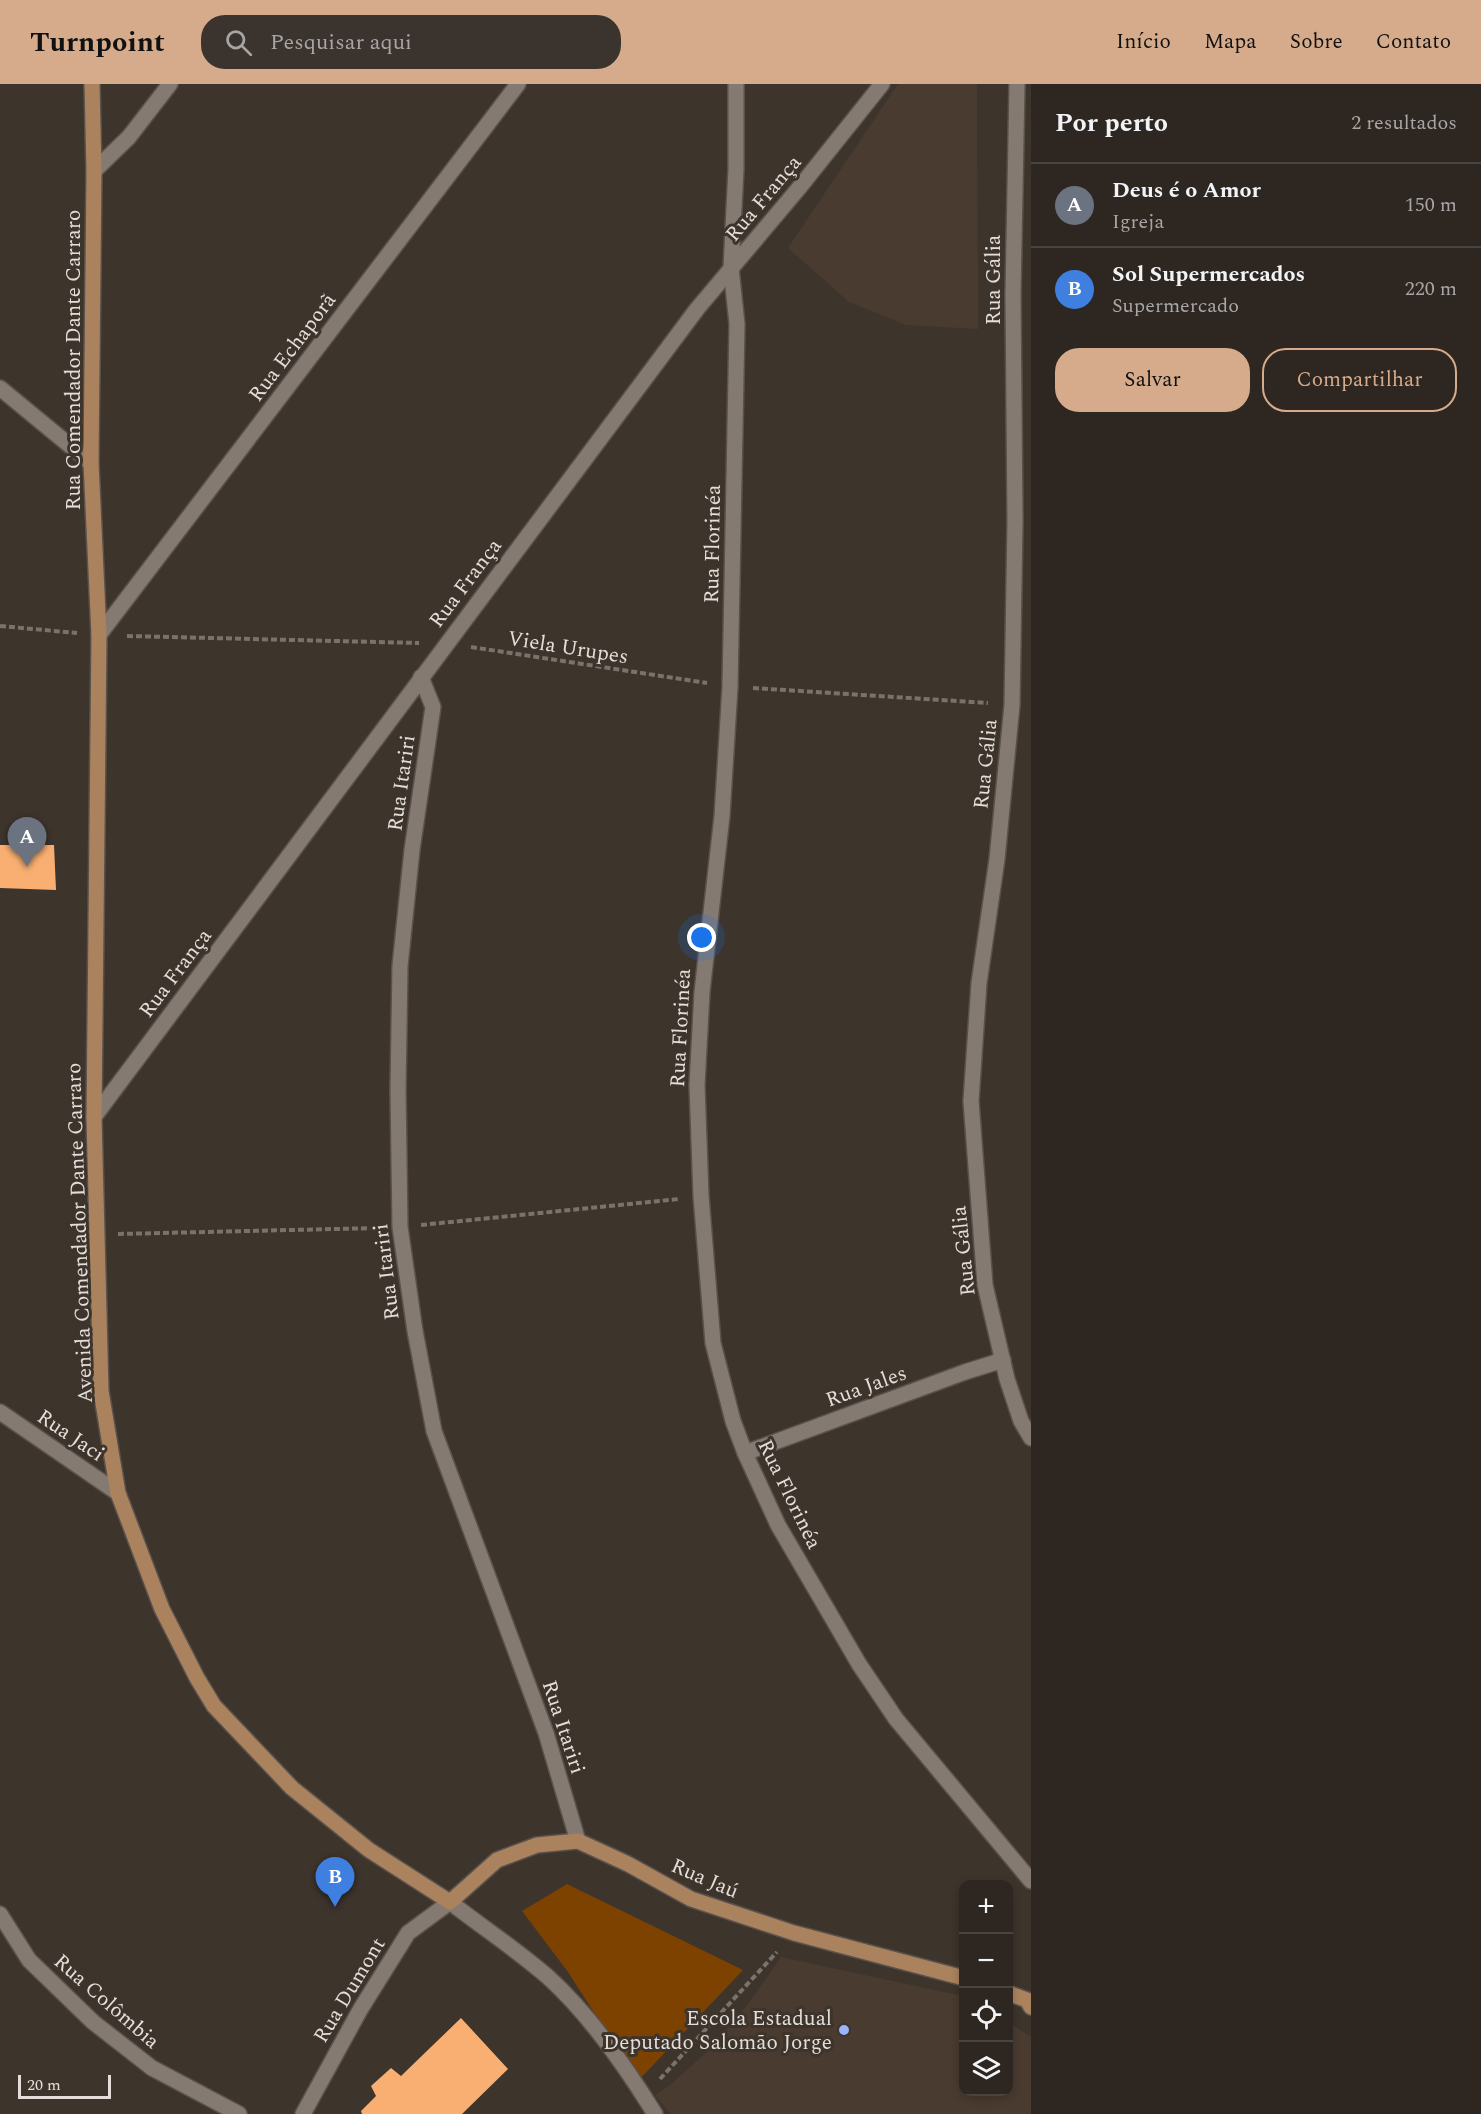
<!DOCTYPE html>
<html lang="pt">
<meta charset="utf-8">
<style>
:root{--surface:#2e2721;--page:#3a332e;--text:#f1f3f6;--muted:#a7a5a5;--line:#49443f;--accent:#d6ab8b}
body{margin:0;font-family:Spectral,serif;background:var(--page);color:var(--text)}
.controls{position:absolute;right:18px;bottom:18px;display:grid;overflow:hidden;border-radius:12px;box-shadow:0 3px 9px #0003}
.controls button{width:54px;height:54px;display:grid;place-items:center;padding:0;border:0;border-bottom:2px solid var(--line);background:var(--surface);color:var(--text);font:30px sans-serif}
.scale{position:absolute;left:18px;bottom:15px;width:93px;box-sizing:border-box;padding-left:6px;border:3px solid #e4ddd9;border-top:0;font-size:16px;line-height:21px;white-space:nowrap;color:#e4ddd9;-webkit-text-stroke:4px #3d342c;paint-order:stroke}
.you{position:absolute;left:702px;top:854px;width:21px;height:21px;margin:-15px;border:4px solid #fff;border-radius:50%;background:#1a73e8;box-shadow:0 0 0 9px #1a73e833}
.badge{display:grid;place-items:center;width:39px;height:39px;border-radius:50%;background:var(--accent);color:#fff;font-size:20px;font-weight:700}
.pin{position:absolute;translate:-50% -50px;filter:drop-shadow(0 2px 3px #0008)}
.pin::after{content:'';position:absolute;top:32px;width:21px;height:18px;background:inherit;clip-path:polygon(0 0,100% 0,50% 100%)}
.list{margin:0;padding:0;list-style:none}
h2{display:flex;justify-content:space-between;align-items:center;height:78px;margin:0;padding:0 24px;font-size:26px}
h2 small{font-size:20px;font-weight:400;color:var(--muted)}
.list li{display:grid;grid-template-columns:39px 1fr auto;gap:18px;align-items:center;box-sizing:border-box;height:84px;padding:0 24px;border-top:2px solid var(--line)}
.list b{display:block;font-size:22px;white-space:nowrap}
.list p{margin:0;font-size:20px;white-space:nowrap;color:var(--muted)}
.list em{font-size:20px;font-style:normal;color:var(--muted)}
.actions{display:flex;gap:12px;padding:18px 24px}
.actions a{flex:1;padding:14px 0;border:2px solid var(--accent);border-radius:24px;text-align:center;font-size:21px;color:var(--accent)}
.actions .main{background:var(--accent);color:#111}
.icon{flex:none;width:33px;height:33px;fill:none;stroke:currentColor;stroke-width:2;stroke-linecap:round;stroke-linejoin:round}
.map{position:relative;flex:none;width:1031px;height:2030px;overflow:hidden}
header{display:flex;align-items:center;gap:36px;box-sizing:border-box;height:84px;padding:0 30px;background:var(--accent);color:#111}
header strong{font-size:28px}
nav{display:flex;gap:33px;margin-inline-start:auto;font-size:21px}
.search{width:420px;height:54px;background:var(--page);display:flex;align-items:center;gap:15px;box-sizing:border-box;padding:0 21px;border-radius:24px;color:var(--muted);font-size:22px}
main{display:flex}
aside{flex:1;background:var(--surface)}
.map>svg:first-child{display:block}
.built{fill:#4a3b30}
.green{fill:#7d4200}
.building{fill:#faaf72}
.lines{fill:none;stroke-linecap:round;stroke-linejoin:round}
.street-casing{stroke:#5a514c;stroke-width:18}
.secondary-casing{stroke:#5a514c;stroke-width:18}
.path{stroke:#7b726c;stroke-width:4;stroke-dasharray:6 3;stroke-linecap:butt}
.street{stroke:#857a71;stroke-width:15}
.secondary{stroke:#aa825d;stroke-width:15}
.poi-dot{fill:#9bb4fd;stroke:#3d342c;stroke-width:2}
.labels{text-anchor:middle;stroke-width:6;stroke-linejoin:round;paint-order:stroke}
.street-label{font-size:21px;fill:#e4ddd9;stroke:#3d342c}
.poi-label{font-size:21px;fill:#e4ddd9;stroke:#3d342c;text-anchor:end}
</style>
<header>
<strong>Turnpoint</strong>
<div class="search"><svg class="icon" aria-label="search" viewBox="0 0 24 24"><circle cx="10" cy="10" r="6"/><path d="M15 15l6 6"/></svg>Pesquisar aqui</div>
<nav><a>Início</a><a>Mapa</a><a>Sobre</a><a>Contato</a></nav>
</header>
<main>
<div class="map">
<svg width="1031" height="2030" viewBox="0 0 1031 2030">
<rect width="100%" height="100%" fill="#3d342c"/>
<g class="built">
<path d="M898,0H977L978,245L906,241L849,218L788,164Z"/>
<path d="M781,1873L963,1912L964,2008H1008L1009,1939L1031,1953V2030H671L655,2011L669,2002L710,1965L748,1920Z"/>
</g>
<path class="green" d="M567,1800L743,1886L638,1997L568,1888L522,1827Z"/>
<g class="building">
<path d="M0,761H54L56,806L0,804Z"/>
<path d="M461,1934L508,1985L462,2030H362L361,2027L376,2012L371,2002L391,1984L401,1992Z"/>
</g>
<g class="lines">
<g class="street-casing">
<g id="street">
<path d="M736,0V85L731,184L737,240L730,603L722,732L702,908L697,1001L701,1112L713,1259L733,1337L745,1369L778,1441L859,1580L896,1635L1031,1797"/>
<path d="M1017,0L1013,211L1015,437L1012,621L997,775L979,899L971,1017L985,1201L1007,1295L1021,1337L1031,1354"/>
<path d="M94,87L129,53L170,0"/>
<path d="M0,304L91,379"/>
<path d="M99,551L518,0"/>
<path d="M421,593L433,623L412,766L400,882L398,1006L400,1143L415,1247L434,1347L546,1649L578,1757"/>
<path d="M94,1033L697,225L799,104L882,0"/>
<path d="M0,1328L118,1409"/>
<path d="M745,1369L965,1288L1003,1276"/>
<path d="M0,1830L29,1876L93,1938L152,1984L239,2030"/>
<path d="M303,2030L360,1926L408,1849L450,1818C482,1843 517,1866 548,1893C589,1930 626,1983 655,2030"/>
</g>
</g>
<g class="secondary-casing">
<g id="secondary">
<path d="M92,0L94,87L91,379L99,551L94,1033L101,1307L118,1409L162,1525L197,1594L214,1622L292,1704L369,1766L450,1818L497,1776L537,1761L578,1757L628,1780L691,1815L794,1849L964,1894"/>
<path d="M1008,1909L1027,1916L1031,1923"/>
</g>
</g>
<g class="path">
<path d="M0,542L77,549"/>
<path d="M127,552L419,559"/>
<path d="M471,563L707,599"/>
<path d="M753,604L988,619"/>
<path d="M421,1141L679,1115"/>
<path d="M118,1150L378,1144"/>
<path d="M660,1995L777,1868"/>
</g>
<use href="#street" class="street"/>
<use href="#secondary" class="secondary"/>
</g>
<circle class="poi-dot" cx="844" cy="1946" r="6"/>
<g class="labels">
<g class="street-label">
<text transform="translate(763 114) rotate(-50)" y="7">Rua França</text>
<text transform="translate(993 196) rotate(-90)" y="7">Rua Gália</text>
<text transform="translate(292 263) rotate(-53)" y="7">Rua Echaporã</text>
<text transform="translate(73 276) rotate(-90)" y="7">Rua Comendador Dante Carraro</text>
<text transform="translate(712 460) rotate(-89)" y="7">Rua Florinéa</text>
<text transform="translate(465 499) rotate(-53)" y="7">Rua França</text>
<text transform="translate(568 563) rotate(9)" y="7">Viela Urupes</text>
<text transform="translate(985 680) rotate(-84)" y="7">Rua Gália</text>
<text transform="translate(401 699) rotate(-82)" y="7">Rua Itariri</text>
<text transform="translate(175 889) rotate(-53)" y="7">Rua França</text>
<text transform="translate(680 944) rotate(-87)" y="7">Rua Florinéa</text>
<text transform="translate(79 1149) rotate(-92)" y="7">Avenida Comendador Dante Carraro</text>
<text transform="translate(963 1167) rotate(-96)" y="7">Rua Gália</text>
<text transform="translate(386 1188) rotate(-97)" y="7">Rua Itariri</text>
<text transform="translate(866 1302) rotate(-20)" y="7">Rua Jales</text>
<text transform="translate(71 1351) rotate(34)" y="7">Rua Jaci</text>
<text transform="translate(790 1410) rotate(64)" y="7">Rua Florinéa</text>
<text transform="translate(564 1643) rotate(72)" y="7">Rua Itariri</text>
<text transform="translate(705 1794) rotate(23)" y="7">Rua Jaú</text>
<text transform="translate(349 1906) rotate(-59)" y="7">Rua Dumont</text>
<text transform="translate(107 1917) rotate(41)" y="7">Rua Colômbia</text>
</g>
<g class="poi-label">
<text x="832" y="1941">Escola Estadual<tspan x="832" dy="24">Deputado Salomão Jorge</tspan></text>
</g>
</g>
</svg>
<div class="controls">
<button>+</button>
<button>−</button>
<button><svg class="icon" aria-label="locate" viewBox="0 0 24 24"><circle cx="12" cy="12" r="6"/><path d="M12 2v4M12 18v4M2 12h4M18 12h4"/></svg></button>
<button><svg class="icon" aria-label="layers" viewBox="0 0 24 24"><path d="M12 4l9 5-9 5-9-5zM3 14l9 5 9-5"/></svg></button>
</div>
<div class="scale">20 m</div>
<div class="you"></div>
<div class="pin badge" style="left:27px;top:783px;background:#6b7280">A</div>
<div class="pin badge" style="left:335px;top:1823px;background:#3f7fe0">B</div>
</div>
<aside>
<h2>Por perto<small>2 resultados</small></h2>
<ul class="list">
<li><span class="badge" style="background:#6b7280">A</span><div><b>Deus é o Amor</b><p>Igreja</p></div><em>150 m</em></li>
<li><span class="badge" style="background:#3f7fe0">B</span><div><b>Sol Supermercados</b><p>Supermercado</p></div><em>220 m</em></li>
</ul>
<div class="actions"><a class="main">Salvar</a><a>Compartilhar</a></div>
</aside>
</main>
